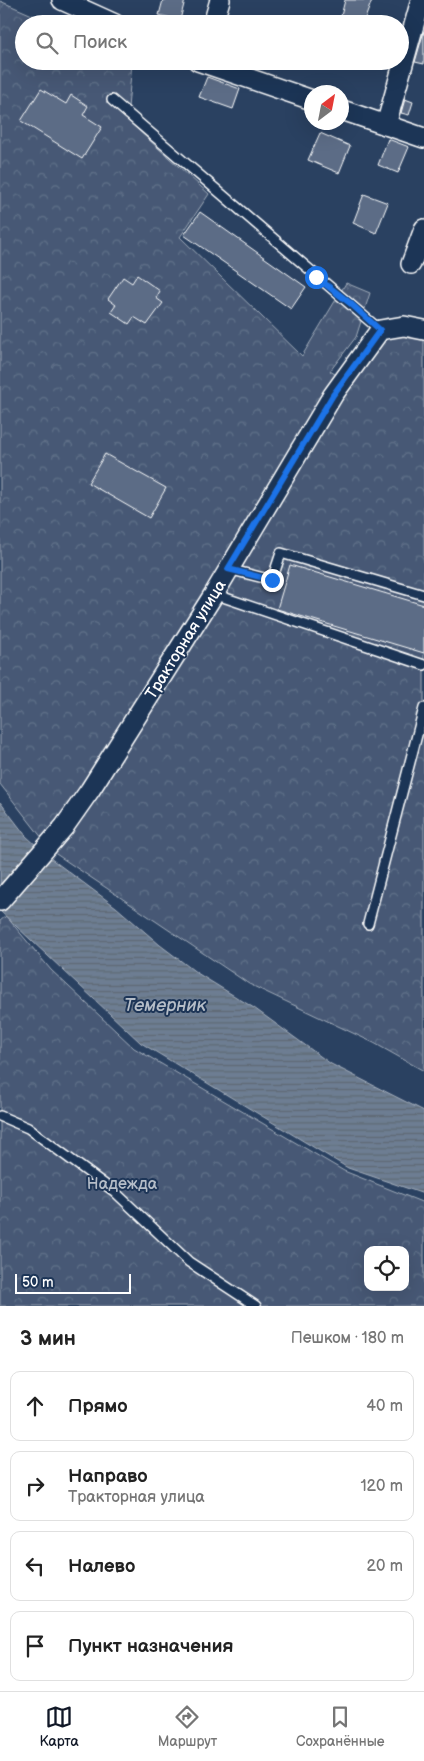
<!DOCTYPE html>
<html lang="ru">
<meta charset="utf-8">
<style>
:root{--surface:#fff;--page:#f6f6f6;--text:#222;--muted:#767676;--line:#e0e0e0;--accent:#111827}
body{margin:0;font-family:"Balsamiq Sans",sans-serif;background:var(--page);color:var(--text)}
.controls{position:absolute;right:15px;bottom:15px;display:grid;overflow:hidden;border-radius:10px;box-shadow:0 5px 20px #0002}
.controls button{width:45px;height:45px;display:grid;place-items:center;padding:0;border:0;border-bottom:1px solid var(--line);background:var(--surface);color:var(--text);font:25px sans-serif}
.compass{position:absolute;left:304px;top:85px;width:45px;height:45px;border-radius:50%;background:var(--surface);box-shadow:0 5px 20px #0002;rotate:32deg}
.scale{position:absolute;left:15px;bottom:12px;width:116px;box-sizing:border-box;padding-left:5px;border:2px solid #fff;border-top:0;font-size:14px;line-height:18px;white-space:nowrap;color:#fff;-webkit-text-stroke:4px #1d3557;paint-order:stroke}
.stop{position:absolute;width:15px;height:15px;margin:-11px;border:4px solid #1a73e8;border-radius:50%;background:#fff}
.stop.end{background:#1a73e8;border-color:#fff;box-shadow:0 1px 5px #0008}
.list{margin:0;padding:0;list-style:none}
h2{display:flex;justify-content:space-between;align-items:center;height:65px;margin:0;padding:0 20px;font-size:21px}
h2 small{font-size:16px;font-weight:400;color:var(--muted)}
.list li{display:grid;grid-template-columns:32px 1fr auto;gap:15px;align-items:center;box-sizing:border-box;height:70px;margin:0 10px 10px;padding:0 10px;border:1px solid var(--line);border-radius:10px}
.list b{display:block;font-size:19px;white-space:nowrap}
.list p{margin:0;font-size:16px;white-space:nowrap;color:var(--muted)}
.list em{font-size:16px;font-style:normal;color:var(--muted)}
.icon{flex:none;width:28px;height:28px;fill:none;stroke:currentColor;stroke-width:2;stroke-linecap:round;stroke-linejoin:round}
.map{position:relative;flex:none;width:424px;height:1306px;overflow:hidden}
.search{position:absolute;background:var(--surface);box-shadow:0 5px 20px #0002;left:15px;right:15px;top:15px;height:55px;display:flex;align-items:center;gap:12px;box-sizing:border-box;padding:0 18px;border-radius:28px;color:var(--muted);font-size:19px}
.sheet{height:385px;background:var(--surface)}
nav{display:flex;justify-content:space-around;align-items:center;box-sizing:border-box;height:70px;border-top:1px solid var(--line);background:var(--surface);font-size:14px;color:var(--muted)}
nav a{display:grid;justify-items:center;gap:2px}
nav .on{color:var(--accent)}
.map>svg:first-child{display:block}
.forest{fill:url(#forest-crowns);stroke:#a2acba;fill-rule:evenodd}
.water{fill:url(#water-rules);stroke:#a7b1be}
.building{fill:#5b6c86;stroke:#fff}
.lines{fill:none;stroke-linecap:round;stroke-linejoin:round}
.lane-casing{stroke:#fff;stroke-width:12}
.street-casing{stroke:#fff;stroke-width:22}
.lane{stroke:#1d3557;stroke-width:9}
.street{stroke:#1d3557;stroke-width:19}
.route{stroke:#1a73e8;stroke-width:6}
.labels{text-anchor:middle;stroke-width:4;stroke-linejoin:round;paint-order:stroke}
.street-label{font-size:16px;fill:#fff;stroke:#1d3557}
.park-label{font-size:16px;fill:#b5bdc8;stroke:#1d3557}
.water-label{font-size:18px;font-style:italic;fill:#b6bec8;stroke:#1d3557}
</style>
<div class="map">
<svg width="424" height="1306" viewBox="0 0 424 1306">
<defs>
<pattern id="forest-crowns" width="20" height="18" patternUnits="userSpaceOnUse" patternTransform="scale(1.25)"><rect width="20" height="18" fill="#465975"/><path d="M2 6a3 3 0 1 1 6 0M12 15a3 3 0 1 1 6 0" fill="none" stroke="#62728a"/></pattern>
<pattern id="water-rules" width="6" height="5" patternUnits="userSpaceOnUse" patternTransform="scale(1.25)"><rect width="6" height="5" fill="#6d7d92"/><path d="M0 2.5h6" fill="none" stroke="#5e6772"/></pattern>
</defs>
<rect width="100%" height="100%" fill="#2a4161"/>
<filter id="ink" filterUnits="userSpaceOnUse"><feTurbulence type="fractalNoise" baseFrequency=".02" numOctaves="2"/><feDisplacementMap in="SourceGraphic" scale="10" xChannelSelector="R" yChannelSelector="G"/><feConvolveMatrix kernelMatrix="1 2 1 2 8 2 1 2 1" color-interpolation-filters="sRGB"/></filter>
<g filter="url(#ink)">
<g class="forest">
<path d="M0,1L53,24H24V61H132L127,120L209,194L180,237L302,356L346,283L370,293L356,337L330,371L351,384L387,336L424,335V1071L374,1043L249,984L53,852L0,784Z"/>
<path d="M6,916L51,970L134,1048L344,1171L424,1203V1306H0V921ZM368,1250H405V1287H368Z"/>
</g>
<path class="water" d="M0,802L26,836L50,858L116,907L160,945L197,973L254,1008L331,1064L424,1111V1194L348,1168L141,1043L0,911Z"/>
<g class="building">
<path d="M163,0H185L180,20L159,15Z"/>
<path d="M345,0H372L363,24H339Z"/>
<path d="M424,31V64L415,62Z"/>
<path d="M207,77L240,89L233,109L199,97Z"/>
<path d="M41,89L66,104L71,95L88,106L83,115L102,127L82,159L21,121Z"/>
<path d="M405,99L413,102L409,115L401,113Z"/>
<path d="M320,133L350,146L339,173L308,160Z"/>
<path d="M388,139L409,147L398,173L378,165Z"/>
<path d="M364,194L388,203L376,233L353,223Z"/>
<path d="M200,212L306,287L291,309L184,235Z"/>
<path d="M137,275L160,291L156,298L163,303L147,325L134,317L129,324L111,312L116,305L108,299L123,277L132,283Z"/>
<path d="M105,454L166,488L149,518L88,483Z"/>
<path d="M290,565L424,605V653L277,609Z"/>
</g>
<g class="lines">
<g class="lane-casing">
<g id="lane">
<path d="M112,100L380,330"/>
<path d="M228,569L272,580L281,553L424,595"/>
<path d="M214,594L424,665"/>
<path d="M368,924L424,708"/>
<path d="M0,1116L28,1128L115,1192L189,1262L256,1306"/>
</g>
</g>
<g class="street-casing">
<g id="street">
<path d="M62,0L115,24"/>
<path d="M213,24L220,0"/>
<path d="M198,61L312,100"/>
<path d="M342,110L424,138"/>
<path d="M386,125L421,0"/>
<path d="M411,264L424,229"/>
<path d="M0,901L64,827L90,790L214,594L333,395L380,330L404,326L424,330"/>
</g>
</g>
<use href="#lane" class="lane"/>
<use href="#street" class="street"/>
</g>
</g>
<g class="lines" filter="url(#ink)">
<path class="route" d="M272,580L228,569L333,395L380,330L350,303L316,277"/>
</g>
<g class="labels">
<g class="street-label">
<text transform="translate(185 639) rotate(-58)" y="6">Тракторная улица</text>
</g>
<g class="park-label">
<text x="122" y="1189">Надежда</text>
</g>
<g class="water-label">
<text x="165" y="1011">Темерник</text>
</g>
</g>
</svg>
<div class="controls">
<button><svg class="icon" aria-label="locate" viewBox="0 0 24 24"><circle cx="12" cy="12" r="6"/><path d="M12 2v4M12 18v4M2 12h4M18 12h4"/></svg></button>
</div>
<svg class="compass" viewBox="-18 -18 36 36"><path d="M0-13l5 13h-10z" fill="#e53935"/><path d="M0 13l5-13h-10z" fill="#767676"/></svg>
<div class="scale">50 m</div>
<div class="stop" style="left:316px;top:277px"></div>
<div class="stop end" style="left:272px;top:580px"></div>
<div class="search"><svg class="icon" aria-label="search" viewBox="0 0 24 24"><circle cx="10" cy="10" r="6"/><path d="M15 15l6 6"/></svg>Поиск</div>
</div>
<section class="sheet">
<h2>3 мин<small>Пешком · 180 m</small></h2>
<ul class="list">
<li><svg class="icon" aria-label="ahead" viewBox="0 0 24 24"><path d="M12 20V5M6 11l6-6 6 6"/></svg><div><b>Прямо</b></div><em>40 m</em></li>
<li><svg class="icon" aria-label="right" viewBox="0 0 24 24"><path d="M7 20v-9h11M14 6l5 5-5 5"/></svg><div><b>Направо</b><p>Тракторная улица</p></div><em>120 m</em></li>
<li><svg class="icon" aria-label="left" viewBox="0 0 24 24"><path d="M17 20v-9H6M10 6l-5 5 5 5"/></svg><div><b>Налево</b></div><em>20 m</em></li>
<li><svg class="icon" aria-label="arrive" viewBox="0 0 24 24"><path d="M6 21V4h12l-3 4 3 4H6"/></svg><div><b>Пункт назначения</b></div></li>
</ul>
</section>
<nav>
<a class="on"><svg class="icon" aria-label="map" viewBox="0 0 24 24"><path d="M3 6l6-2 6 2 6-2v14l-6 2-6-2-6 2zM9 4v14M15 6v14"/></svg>Карта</a>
<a><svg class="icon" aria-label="directions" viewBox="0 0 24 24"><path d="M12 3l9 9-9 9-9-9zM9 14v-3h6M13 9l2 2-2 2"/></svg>Маршрут</a>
<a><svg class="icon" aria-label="saved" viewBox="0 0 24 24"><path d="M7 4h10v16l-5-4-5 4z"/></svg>Сохранённые</a>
</nav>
